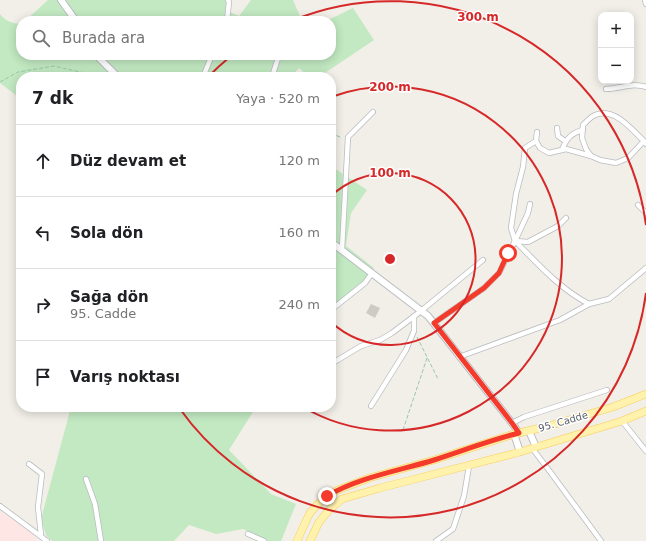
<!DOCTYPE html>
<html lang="tr">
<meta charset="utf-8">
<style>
:root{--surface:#fff;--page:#f6f6f6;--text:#202124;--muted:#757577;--line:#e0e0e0}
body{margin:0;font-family:"DejaVu Sans",sans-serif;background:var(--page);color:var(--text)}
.controls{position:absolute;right:12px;top:12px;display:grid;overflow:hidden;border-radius:8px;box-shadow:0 2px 10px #0003}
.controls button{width:36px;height:36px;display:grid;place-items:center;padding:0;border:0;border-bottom:1px solid var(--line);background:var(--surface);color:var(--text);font:20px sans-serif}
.stop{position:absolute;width:12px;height:12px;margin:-9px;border:3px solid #f43a2a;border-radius:50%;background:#fff}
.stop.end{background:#f43a2a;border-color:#fff;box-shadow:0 1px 4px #0008}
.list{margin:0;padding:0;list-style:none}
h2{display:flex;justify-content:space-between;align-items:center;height:52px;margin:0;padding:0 16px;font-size:17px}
h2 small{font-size:13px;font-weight:400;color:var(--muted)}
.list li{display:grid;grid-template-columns:26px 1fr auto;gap:12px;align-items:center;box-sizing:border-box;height:72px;padding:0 16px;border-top:1px solid var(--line)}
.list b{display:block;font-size:15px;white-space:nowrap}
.list p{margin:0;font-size:13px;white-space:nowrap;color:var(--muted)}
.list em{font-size:13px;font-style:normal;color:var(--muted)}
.icon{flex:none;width:22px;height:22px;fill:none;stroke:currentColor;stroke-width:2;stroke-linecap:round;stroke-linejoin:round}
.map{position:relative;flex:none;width:646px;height:541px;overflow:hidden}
.search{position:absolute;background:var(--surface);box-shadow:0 2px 10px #0003;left:16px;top:16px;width:320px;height:44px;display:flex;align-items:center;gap:10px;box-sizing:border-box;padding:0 14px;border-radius:16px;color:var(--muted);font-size:15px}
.panel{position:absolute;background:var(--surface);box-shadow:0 2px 10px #0003;left:16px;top:72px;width:320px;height:340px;border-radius:16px}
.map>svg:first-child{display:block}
.medical{fill:#fde6e3}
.green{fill:#c2e9c2}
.building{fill:#cecbc5}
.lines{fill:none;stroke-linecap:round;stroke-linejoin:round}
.street-casing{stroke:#b9bcc1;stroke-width:6}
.secondary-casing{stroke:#babdc3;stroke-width:8}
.primary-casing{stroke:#facc57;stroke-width:8}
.path{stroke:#99c8a7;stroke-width:1;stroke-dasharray:4 2;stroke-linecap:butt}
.street{stroke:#fff;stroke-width:4.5}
.secondary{stroke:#fff;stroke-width:6}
.primary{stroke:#fff2ad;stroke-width:7}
.route{stroke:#f43a2a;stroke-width:5}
.ring{fill:none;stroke:#d62828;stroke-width:2}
.labels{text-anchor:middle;stroke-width:3;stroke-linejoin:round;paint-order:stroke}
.street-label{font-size:10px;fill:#5e6268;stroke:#fff}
.centre{fill:#d62828;stroke:#fff;stroke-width:2}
.ring-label{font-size:12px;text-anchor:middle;font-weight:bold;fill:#d62828;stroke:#fff;stroke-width:3;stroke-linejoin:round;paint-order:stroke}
</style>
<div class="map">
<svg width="646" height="541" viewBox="0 0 646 541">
<rect width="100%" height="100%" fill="#f1efe7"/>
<path class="medical" d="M0,511L34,534L36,541H0Z"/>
<g class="green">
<path d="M48,0H229L225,10L239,16L251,0H293L302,21H25Z"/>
<path d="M353,8L374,40L319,77H309L299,68L291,77H21V99L0,83V14C4,20 14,25 21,23V55H331V21H326Z"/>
<path d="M331,166L367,190L351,213L346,246L374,268L363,281L331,307Z"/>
<path d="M71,407H256L229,450L271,494L296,504L281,541H268L243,529L216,534L189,525L174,541H52L46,535L41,519Z"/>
</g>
<path class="building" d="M371,304L380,308L375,318L366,313Z"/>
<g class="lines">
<g class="street-casing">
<g id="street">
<path d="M645,0L646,4"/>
<path d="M227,21L229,2L228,0"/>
<path d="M203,77L212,55"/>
<path d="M272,77L279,55"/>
<path d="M606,89C620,89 633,82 646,87"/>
<path d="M557,128L558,136L565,141"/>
<path d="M537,132L536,141L540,148L549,153L566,149L591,156"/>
<path d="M644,141L628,158L616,163L600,160L591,156L586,149L582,138L583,125C586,122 590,118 593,116C613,105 631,129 644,141L646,144"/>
<path d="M562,150C566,139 571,133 583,130"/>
<path d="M638,205L646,213"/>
<path d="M515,241L511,228L516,194L523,167L525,148L536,141"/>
<path d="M515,241L528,242L558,226L566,218"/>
<path d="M515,241L528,213L530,204"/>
<path d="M342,249L348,137L373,112"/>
<path d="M331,310L365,283L372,273"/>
<path d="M434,323L484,288L499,273L515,241C538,264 560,289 589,304"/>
<path d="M459,357L560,320L589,304L609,299L646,268"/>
<path d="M331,364L361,346L380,340L392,333L421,311L483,260"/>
<path d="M371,406L406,350L414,331V316"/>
<path d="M622,421L646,451"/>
<path d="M512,423L524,417L607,390"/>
<path d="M532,448L551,473L601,541"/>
<path d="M29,464L42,474L38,507L41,535"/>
<path d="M86,479L95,504L101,541"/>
<path d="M0,506L47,541"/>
<path d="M248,534L264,541"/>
<path d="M436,541L453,529L464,496L469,466"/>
</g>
</g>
<g class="secondary-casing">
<g id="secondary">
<path d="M61,0L76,21"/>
<path d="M96,55L118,77"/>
<path d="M331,242L428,316L512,423L519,433"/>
<path d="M529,431L536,447"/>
<path d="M514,434L520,452"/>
</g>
</g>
<g class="primary-casing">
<g id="primary">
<path d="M297,541L305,523L310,513L318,504L327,496L338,490L369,478L434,460L514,434L545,427L613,407L646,394"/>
<path d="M310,541L319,522L330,509L342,499L380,488L520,452L622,421L646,411"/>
</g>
</g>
<g class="path">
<path d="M0,82L18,72L54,66L84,73L92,77"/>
<path d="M331,133L342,138"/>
<path d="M417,337L438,379"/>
<path d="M403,430L427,358"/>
</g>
<use href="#street" class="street"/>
<use href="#secondary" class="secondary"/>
<use href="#primary" class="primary"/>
</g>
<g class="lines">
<path class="route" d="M327,496C360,477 398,471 434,460C462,451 490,440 519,433L512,423L434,323L484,288L499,273L508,253"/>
</g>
<g class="ring">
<path d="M331 196A86 86 0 1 1 331 322"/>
<path d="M331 97A172 172 0 1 1 303 407"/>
<path d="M646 293A258 258 0 0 1 180 409M208 77A258 258 0 0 1 231 56M291 21A258 258 0 0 1 646 225"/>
</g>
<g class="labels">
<g class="street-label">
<text transform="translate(563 421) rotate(-16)" y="4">95. Cadde</text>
</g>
</g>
<circle cx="390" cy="259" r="6" class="centre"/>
<g class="ring-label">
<text x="478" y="21">300 m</text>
<text x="390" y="91">200 m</text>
<text x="390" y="177">100 m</text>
</g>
</svg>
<div class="controls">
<button>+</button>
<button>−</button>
</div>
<div class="stop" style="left:508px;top:253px"></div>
<div class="stop end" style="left:327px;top:496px"></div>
<div class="search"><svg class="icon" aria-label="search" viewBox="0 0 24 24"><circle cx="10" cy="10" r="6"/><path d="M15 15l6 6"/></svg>Burada ara</div>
<section class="panel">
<h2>7 dk<small>Yaya · 520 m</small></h2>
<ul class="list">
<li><svg class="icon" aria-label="ahead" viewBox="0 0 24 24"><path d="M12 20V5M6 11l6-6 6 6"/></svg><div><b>Düz devam et</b></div><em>120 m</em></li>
<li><svg class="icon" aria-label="left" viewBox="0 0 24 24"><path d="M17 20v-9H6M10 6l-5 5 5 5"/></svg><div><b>Sola dön</b></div><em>160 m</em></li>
<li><svg class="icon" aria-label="right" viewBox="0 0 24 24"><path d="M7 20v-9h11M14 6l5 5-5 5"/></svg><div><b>Sağa dön</b><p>95. Cadde</p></div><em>240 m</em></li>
<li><svg class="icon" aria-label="arrive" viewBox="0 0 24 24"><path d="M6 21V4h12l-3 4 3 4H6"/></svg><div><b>Varış noktası</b></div></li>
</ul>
</section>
</div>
